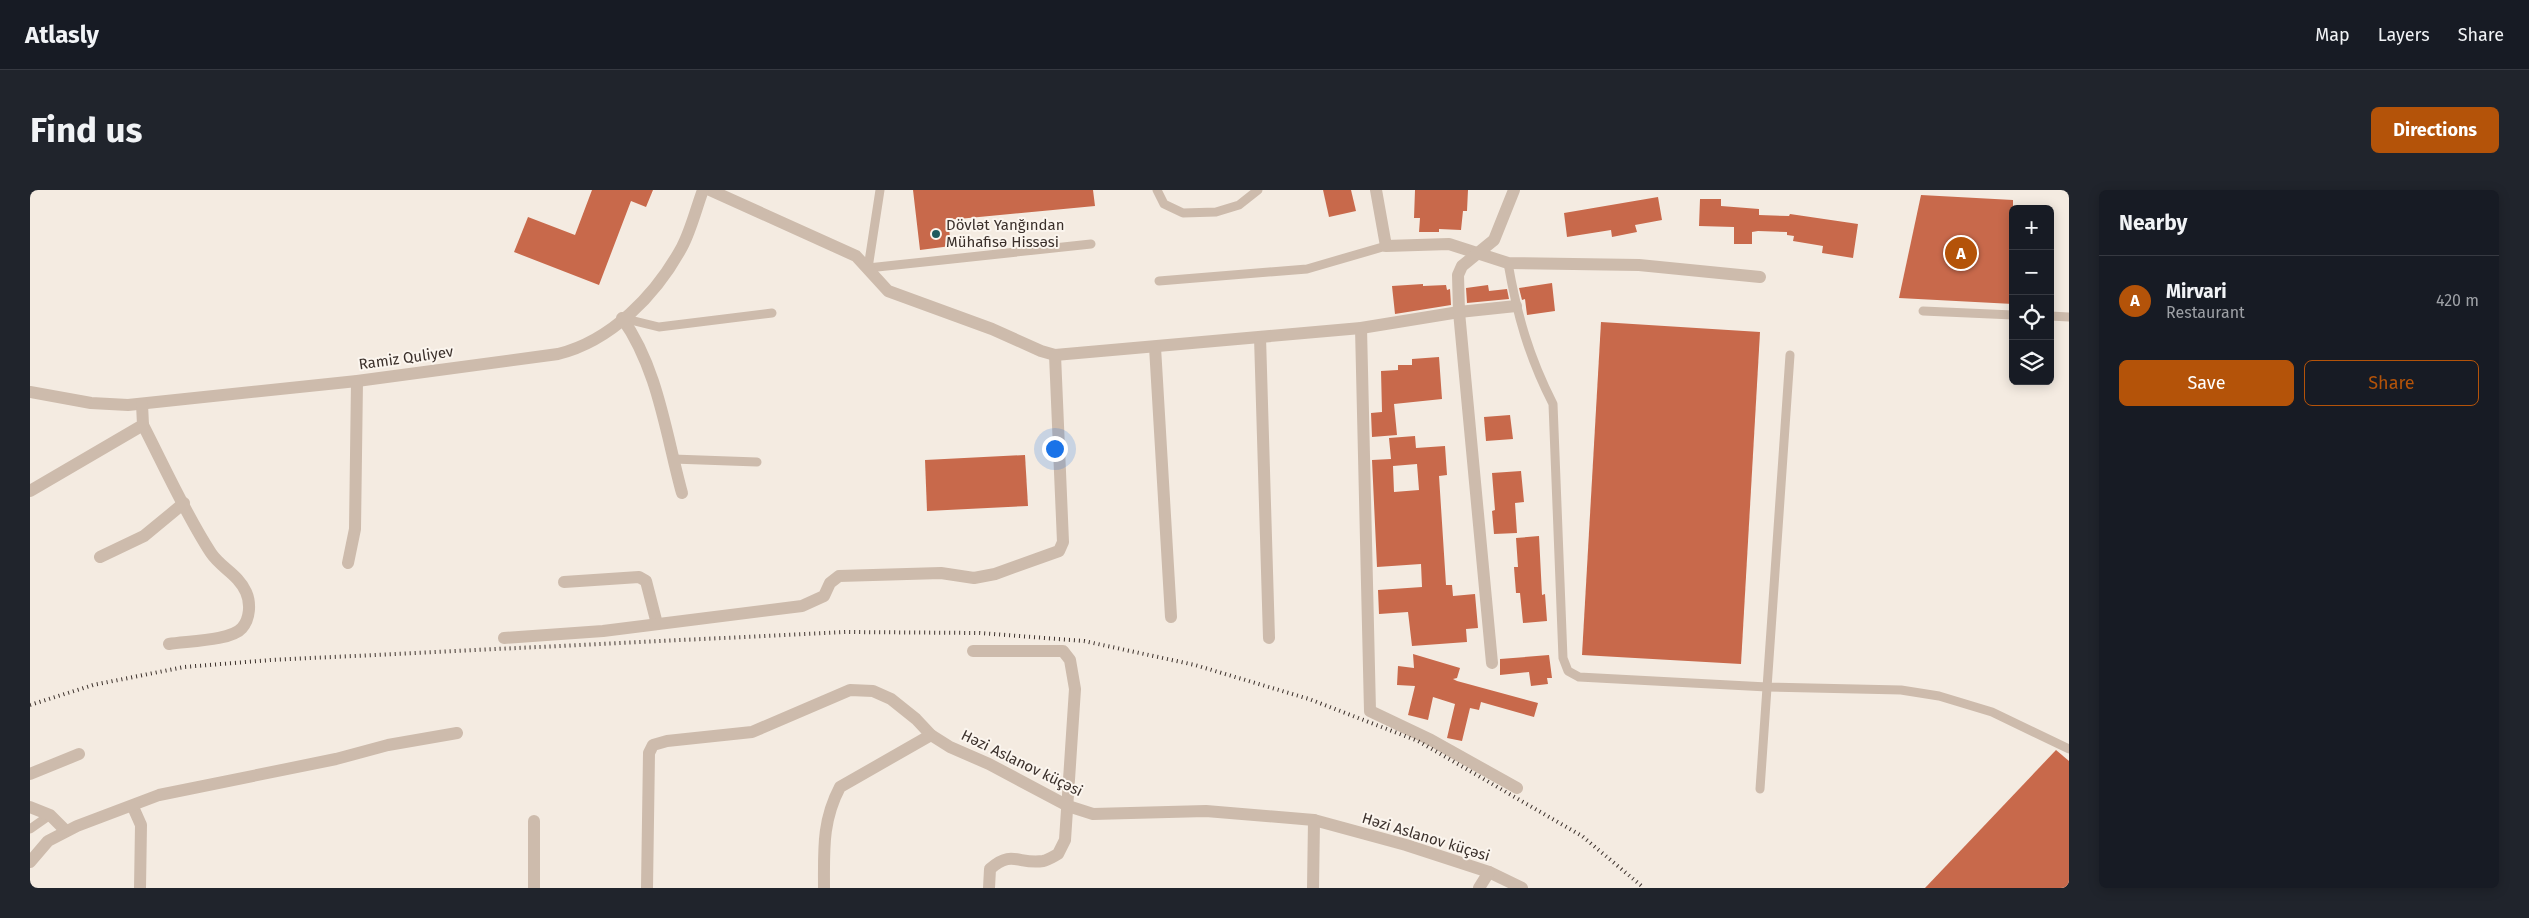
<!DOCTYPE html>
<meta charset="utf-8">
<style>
:root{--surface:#171b24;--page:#20242c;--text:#f1f3f6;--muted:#9ea1a6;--line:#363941;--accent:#b45309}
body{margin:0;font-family:"Fira Sans",sans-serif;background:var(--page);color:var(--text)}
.controls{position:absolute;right:15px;top:15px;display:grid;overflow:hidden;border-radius:8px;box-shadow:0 2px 12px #0003}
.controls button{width:45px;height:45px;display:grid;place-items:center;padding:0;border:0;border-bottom:1px solid var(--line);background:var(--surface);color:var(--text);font:25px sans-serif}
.you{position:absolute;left:1024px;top:258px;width:18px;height:18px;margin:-12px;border:4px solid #fff;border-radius:50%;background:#1a73e8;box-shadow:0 0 0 8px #1a73e833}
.badge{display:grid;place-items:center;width:32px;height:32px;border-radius:50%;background:var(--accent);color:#fff;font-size:16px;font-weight:700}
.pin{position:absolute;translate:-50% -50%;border:2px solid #fff;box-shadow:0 1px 5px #0006}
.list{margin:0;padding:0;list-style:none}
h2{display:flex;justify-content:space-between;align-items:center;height:65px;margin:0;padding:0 20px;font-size:21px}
h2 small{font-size:16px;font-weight:400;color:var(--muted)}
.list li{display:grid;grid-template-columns:32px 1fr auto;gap:15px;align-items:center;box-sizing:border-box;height:90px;padding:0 20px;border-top:1px solid var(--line)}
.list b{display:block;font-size:19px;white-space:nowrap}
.list p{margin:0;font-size:16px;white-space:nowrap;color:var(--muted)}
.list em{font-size:16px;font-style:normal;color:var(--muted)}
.actions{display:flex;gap:10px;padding:15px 20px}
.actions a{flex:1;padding:11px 0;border:1px solid var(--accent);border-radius:8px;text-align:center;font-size:18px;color:var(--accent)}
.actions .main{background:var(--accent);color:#fff}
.icon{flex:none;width:28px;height:28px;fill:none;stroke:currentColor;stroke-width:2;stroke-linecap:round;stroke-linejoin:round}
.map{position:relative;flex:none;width:2039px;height:698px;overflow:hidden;border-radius:8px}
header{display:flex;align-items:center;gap:30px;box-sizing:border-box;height:70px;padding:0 25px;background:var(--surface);border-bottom:1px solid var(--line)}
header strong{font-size:24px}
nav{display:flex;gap:28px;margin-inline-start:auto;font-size:18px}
.intro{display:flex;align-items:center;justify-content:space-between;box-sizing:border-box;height:120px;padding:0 30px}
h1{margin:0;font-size:35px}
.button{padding:12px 22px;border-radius:8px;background:var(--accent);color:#fff;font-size:18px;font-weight:700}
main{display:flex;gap:30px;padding:0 30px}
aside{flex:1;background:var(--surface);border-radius:8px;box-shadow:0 2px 12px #0003}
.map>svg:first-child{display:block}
.building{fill:#c8694b;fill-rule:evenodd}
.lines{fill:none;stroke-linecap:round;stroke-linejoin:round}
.service{stroke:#cdbbac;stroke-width:9}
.minor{stroke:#cdbbac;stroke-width:12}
.rail{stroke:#3b302b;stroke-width:4;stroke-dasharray:1 4;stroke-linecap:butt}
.poi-dot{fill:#1f5a5e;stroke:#fbf5ee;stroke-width:2}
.labels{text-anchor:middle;stroke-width:4;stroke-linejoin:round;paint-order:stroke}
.poi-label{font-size:15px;fill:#3b302b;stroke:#fbf5ee;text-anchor:start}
.street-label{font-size:15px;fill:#3b302b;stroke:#fbf5ee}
</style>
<header>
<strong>Atlasly</strong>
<nav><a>Map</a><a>Layers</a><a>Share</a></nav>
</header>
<div class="intro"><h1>Find us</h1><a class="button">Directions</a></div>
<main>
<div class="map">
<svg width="2039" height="698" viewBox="0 0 2039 698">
<rect width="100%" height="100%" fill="#f4ebe1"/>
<g class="building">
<path d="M562,0H623L616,17L601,11L569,95L484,62L498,27L545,45Z"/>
<path d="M883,0H1063L1065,16L918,30L921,56L890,60Z"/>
<path d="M1293,0H1321L1326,21L1299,27Z"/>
<path d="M1385,0H1438L1437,21H1433L1431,40L1409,39V42H1389L1390,28H1384Z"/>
<path d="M1891,5L1983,10V114L1869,108Z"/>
<path d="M1628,7L1632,30L1605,35L1607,42L1582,47L1581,40L1537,47L1534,23Z"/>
<path d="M1670,9H1691V16L1729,19V25L1759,26L1760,24L1828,34L1823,68L1792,63L1793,56L1763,51L1764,46L1757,45V42L1728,41L1722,42V54H1704V37L1669,36Z"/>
<path d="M1522,93L1525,121L1497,125L1495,109L1492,110L1489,98Z"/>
<path d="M1393,94V96L1416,95L1417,100L1420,99L1421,115L1365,124L1362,96Z"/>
<path d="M1458,95L1459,101L1477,99L1479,109L1437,113L1436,98Z"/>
<path d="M1571,132L1730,142L1711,474L1552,465Z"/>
<path d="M1409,167L1412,209L1364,214L1367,245L1342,247L1341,223L1352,222L1351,181L1368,180V175H1382V169Z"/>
<path d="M1480,225L1483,249L1456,251L1454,227Z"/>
<path d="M1385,246L1386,258L1415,256L1417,285L1409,286L1416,395H1422L1423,406L1445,404L1448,438L1436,439L1437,452L1382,456L1378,422L1349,424L1348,400L1392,397L1391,374L1347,377L1342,270L1361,269L1359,248ZM1387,274L1389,300L1364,302L1363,276Z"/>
<path d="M995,265L998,316L897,321L895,270Z"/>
<path d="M1491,281L1494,312L1485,313L1487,343L1464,344L1462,321L1465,320L1462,283Z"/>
<path d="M1509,346L1512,405L1515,404L1517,431L1493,433L1490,403H1486L1484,377H1488L1486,348Z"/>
<path d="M1383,464L1430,478L1427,488L1423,489L1427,491L1508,513L1504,527L1451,512L1449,520L1440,518L1432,551L1417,548L1425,514L1403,507L1398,530L1378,525L1385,496L1367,495L1368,476L1384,478Z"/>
<path d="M1519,465L1522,488H1517L1518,494L1501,496L1499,482L1470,485V469Z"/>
<path d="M2026,560L2039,571V698H1895Z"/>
</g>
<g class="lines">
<g class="service">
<path d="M850,0L838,78L1061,54"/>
<path d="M1127,0L1134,14L1153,23L1186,22L1209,15L1228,0"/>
<path d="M1478,73C1487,125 1499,167 1523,214L1533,468L1538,481L1549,487L1737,497L1871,500L1909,506L1962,522L2039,559"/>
<path d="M1129,91L1277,79L1356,56"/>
<path d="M1893,121L1983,125"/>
<path d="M2020,126L2039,127"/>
<path d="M592,128L629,137L742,123"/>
<path d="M643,269L727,272"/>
<path d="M1730,599L1760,165"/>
<path d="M0,639L20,625"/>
</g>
<g class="minor">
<path d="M680,0L826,66L858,101L962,139L1011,161L1025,165L1331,138L1429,122L1486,116"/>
<path d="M1346,0L1356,56L1419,54L1478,73L1609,75L1730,87"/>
<path d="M592,128C628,178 636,245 652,303"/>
<path d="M1331,138L1340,521L1401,550L1487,598"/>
<path d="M1230,147L1239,448"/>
<path d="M1125,157L1141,427"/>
<path d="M0,202L61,213L98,215L327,191L528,164C581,151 626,105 652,57C661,40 666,19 673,0"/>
<path d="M113,235C134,276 156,325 181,363C191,378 208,384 216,402C221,413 220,429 212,438C201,451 156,451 139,454"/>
<path d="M0,301L113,235L112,214"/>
<path d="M70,367L114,346L154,313"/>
<path d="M318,373L325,339L327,191"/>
<path d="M534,392L609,387L616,391L627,434"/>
<path d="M474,448L573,441L772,416L794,406L800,393L809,386L911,383L944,388L965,384L1029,361L1033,352L1025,165"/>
<path d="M943,461H1033L1040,470L1045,499L1035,650L1028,664C1024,666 1018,670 1013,671C989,675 982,659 960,679L959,698"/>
<path d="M1462,473L1429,122L1428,85L1432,76L1464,50L1484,0"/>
<path d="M0,584L49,564"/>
<path d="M0,617L20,625L36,641"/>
<path d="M103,617L111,635L110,698"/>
<path d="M504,631V698"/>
<path d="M0,672L18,651L47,636L129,605L306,569L358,555L427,543"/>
<path d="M617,698L619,563L623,555L637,551L722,542L820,500L843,501L861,509L886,529L901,545L920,557L959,574L1038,616L1063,624L1176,621L1284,630L1376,655L1459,682L1492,698"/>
<path d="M794,698C794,660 792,631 810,597L901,545"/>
<path d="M1283,698L1284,630"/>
<path d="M1449,698L1459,682"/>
</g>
<path class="rail" d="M0,515L63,495L154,477L241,470L816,442L950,443L1054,451L1165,475L1279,509L1388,551L1552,646L1614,698"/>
</g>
<circle class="poi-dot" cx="906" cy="44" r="5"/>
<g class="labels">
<g class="poi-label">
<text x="916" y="40">Dövlət Yanğından<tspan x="916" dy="17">Mühafisə Hissəsi</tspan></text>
</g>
<g class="street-label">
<text transform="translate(376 168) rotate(-8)" y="5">Ramiz Quliyev</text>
<text transform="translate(992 573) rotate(26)" y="5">Həzi Aslanov küçəsi</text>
<text transform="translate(1396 647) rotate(17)" y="5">Həzi Aslanov küçəsi</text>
</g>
</g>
</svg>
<div class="controls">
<button>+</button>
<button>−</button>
<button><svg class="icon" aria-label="locate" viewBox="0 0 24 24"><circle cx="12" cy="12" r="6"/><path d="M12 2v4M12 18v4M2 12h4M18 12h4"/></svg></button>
<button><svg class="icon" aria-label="layers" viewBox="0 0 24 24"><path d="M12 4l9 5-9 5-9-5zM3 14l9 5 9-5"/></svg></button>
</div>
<div class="you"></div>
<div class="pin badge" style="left:1931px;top:63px">A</div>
</div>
<aside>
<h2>Nearby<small></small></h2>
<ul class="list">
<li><span class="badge">A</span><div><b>Mirvari</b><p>Restaurant</p></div><em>420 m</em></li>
</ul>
<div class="actions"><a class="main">Save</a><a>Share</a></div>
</aside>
</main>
